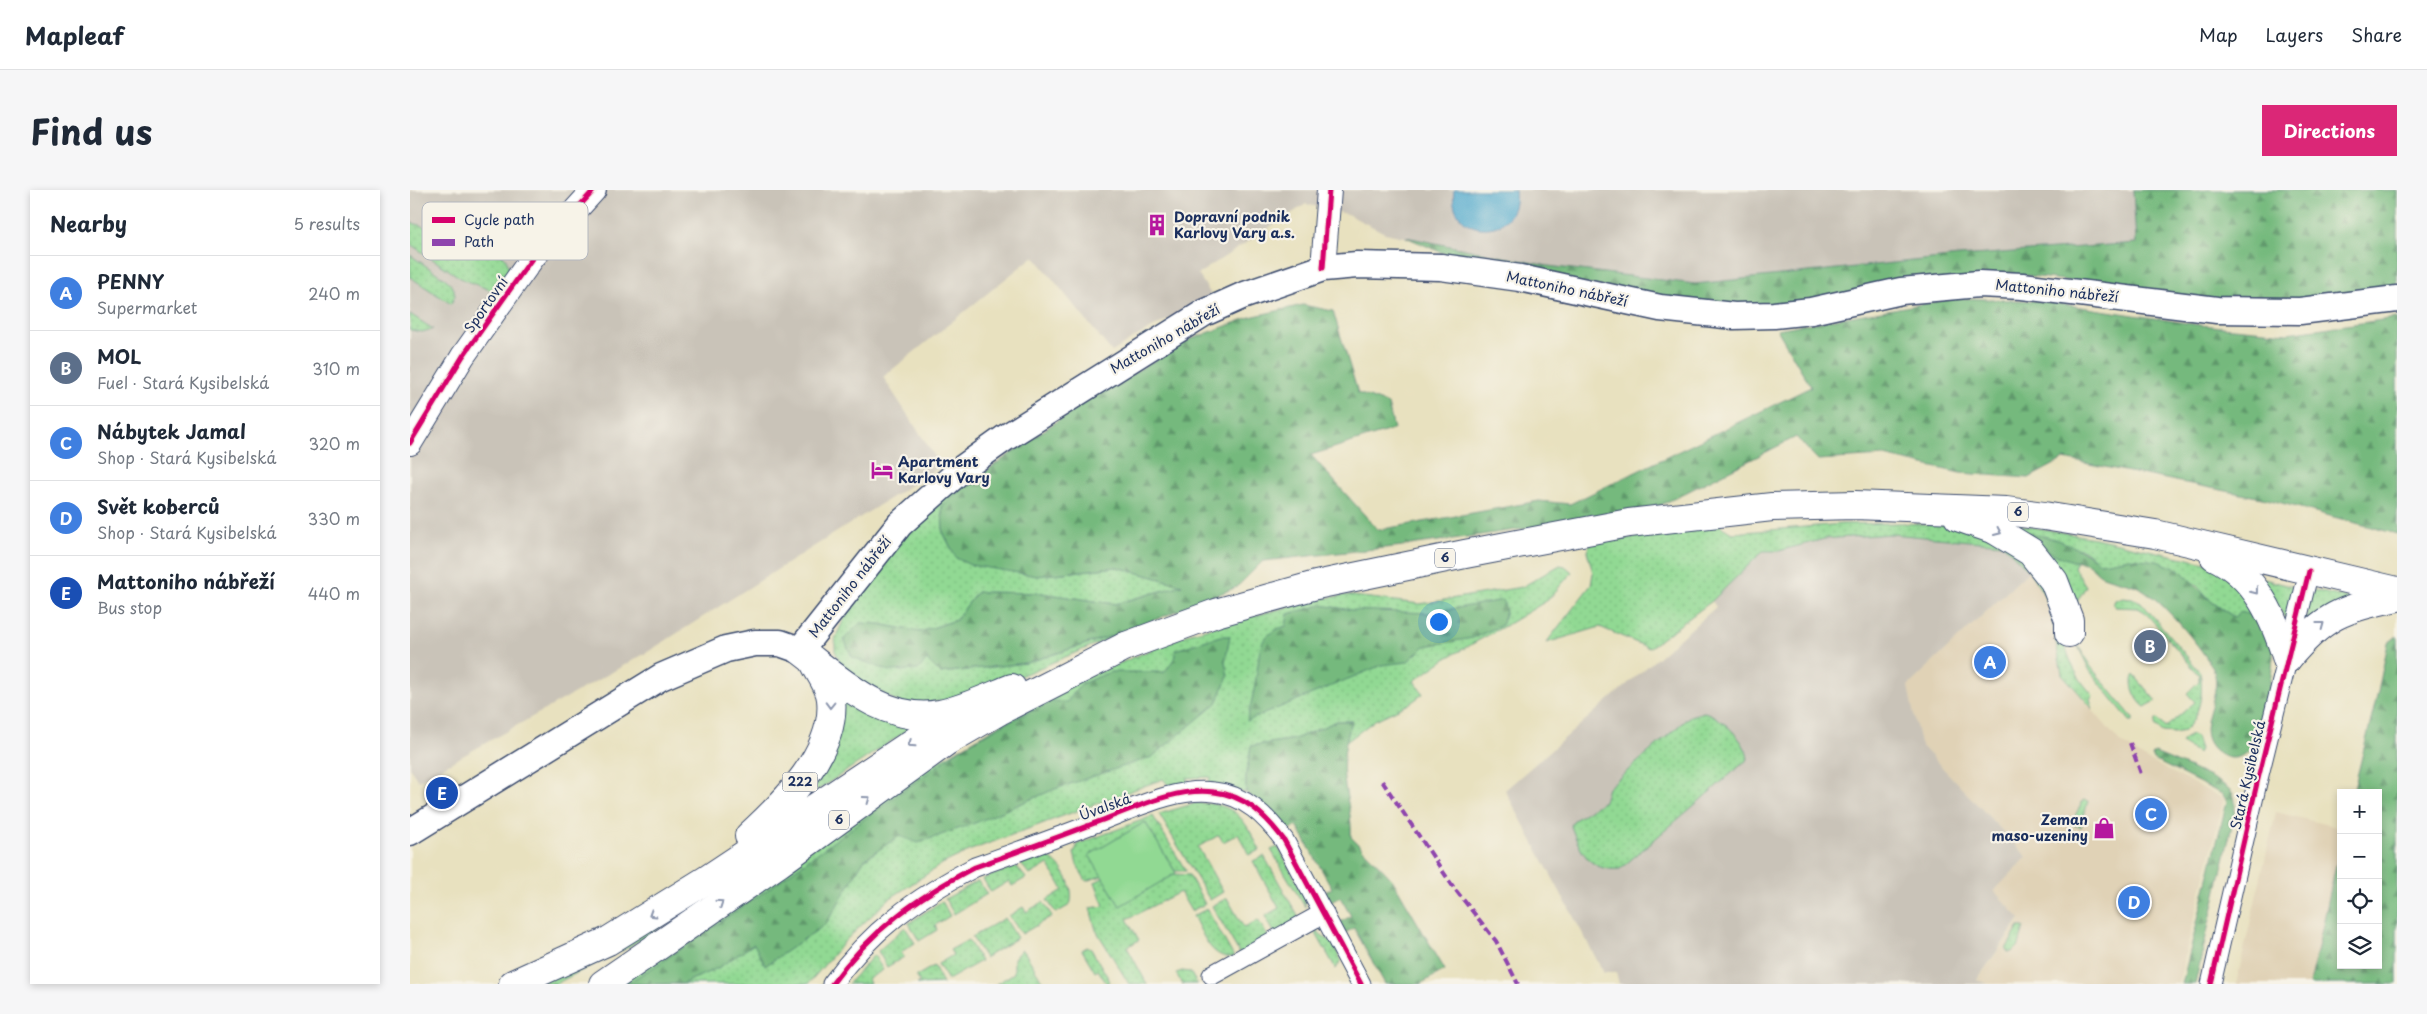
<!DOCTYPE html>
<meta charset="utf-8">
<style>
:root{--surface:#fff;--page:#f6f6f7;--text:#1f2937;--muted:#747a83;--line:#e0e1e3;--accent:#db2777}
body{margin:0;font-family:"Playpen Sans",sans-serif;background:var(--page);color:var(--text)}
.controls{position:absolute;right:15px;bottom:15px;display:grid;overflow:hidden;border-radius:0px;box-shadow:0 2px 8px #0003}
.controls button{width:45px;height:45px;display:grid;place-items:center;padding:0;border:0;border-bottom:1px solid var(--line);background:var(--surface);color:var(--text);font:25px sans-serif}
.you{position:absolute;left:1028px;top:431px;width:18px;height:18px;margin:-12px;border:4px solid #fff;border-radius:50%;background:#1a73e8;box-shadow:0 0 0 8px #1a73e833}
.badge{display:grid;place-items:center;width:32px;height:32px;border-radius:50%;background:var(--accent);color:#fff;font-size:16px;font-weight:700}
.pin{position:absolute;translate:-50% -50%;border:2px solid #fff;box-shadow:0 1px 5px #0006}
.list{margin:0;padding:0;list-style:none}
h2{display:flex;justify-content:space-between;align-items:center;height:65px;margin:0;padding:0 20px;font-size:21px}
h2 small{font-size:16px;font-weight:400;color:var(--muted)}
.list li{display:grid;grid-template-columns:32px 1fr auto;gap:15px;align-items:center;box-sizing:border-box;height:75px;padding:0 20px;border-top:1px solid var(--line)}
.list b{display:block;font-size:19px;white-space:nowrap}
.list p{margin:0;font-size:16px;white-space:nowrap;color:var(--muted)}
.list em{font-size:16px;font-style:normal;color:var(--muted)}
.icon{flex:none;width:28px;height:28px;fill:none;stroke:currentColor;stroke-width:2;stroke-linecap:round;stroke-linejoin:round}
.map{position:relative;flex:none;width:1987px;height:794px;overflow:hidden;border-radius:0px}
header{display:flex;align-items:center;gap:30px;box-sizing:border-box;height:70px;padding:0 25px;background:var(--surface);border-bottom:1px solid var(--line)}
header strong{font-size:24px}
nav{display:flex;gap:28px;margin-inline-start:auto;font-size:18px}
.intro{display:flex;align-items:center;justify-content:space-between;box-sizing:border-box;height:120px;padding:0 30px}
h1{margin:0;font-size:35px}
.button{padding:12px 22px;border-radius:0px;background:var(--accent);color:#fff;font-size:18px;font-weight:700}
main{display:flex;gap:30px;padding:0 30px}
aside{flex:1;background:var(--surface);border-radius:0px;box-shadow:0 2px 8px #0003}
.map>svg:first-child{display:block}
.built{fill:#e0d2b6}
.industrial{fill:#c9c3b8}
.grass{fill:url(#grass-dots);stroke:#568478}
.forest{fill:url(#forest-firs);stroke:#48746e}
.pitch{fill:#91d993;stroke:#568478}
.water{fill:#50a9cd;stroke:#366c96}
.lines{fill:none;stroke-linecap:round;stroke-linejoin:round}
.minor-casing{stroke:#3a4a6d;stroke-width:21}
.tertiary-casing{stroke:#3a4a6d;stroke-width:26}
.secondary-casing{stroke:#3a4a6d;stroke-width:29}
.primary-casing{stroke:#3a4a6d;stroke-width:30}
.trunk-casing{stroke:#3a4a6d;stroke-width:30}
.minor{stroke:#fff;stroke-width:19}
.tertiary{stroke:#fff;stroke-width:24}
.secondary{stroke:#fff;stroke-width:26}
.primary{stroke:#fff;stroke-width:28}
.trunk{stroke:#fff;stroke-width:28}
.quiet{stroke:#8e44ad;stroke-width:4;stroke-dasharray:8 4;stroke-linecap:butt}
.cycleway-casing{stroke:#f7f3e8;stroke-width:8}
.cycleway{stroke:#d6006c;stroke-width:5}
.oneway{stroke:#8d97ae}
.labels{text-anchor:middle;stroke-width:4.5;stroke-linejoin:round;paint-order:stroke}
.shield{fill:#f7f3e8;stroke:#5d6a87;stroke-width:1}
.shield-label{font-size:12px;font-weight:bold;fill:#1b2f5e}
.poi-label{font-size:14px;font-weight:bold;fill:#1b2f5e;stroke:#f7f3e8;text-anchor:start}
.street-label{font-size:14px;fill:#1b2f5e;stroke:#f7f3e8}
.key{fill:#f7f3e8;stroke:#b5b8bf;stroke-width:1}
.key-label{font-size:14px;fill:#1b2f5e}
</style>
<header>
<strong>Mapleaf</strong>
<nav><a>Map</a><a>Layers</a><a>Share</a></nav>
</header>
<div class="intro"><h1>Find us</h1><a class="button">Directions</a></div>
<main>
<aside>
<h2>Nearby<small>5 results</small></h2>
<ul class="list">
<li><span class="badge" style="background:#3f7fe0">A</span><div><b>PENNY</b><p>Supermarket</p></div><em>240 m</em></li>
<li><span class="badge" style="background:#5c6f8a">B</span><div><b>MOL</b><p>Fuel · Stará Kysibelská</p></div><em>310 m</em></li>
<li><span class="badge" style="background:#3f7fe0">C</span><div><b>Nábytek Jamal</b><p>Shop · Stará Kysibelská</p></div><em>320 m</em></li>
<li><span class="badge" style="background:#3f7fe0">D</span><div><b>Svět koberců</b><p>Shop · Stará Kysibelská</p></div><em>330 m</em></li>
<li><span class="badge" style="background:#1a4fb4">E</span><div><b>Mattoniho nábřeží</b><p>Bus stop</p></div><em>440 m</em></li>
</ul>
</aside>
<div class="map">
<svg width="1987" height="794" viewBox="0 0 1987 794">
<defs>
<pattern id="grass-dots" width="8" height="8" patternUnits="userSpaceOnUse" patternTransform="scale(1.25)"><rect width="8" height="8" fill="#91d993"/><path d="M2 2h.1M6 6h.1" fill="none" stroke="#7cbb81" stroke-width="1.8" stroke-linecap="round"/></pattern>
<pattern id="forest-firs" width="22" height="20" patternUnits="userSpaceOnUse" patternTransform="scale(1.25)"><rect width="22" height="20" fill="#74b97d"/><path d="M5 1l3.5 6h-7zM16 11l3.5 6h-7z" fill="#5e976a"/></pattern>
</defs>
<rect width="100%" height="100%" fill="#f7f3e8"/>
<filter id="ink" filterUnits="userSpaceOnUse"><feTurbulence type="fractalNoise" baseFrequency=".02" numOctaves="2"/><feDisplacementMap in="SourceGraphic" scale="10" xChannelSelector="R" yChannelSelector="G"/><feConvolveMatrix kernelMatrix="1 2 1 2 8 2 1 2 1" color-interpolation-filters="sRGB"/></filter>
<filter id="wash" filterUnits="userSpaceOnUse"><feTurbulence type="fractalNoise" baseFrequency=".0096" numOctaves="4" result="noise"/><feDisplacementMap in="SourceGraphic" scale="20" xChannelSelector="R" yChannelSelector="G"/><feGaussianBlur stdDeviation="1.12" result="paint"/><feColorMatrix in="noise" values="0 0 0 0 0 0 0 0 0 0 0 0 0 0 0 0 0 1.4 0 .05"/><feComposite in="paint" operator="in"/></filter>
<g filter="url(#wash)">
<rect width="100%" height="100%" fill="#e8e1bf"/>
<g class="built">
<path d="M1619,381L1634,405L1640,420L1652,484L1708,550L1734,568L1814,609L1768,794H1579L1567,791L1610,730L1583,701L1617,667L1510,554L1498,496Z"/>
<path d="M1866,622L1931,638V686L1917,794H1826Z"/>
</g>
<g class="industrial">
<path d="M0,0H1723L1726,53L1549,66L1285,94L1138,76L1060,61L975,43L937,24L896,14L788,84L802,106L727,146L702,162L624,66L473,187L531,276L236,463L8,591L0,578Z"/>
<path d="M1481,344L1594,354L1619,381L1498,496L1510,554L1617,667L1584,701L1610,729L1567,790L1579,794H1209L1206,782L1194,783L1095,600L1306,417L1302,411L1353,361H1369L1411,349Z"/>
</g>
<g class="grass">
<path d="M0,32L77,58L95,67L100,80L85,102L52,89L0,54Z"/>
<path d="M0,65L37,90L44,99L45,106L41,114L0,87Z"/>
<path d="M0,124L23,139L12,142L0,140Z"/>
<path d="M553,297L532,316L533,342L546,368L627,386L707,377L773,395L705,414L631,403L567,402L546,430L510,442L469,434L517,469L530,483L616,473L717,441L563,506L496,516L443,488L431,474L425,461V449L442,411L467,373L533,306Z"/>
<path d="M1491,333C1542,336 1587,334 1624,376C1634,389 1643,403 1647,419C1655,454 1657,478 1683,505L1680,510L1683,519L1652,484L1640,420L1634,405L1619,381L1593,354L1481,344L1414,349L1369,361H1353L1302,411L1239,458L1190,437L1136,453L1181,395L1183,383L1177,361L1180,354L1307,334L1322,343L1432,334Z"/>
<path d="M1605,334L1690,349L1796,373L1812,380L1860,440L1824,427L1802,412L1786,394L1691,373L1672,359L1629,357L1667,371L1664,378L1676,396L1663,419L1602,340Z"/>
<path d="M1150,375L1155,376L1162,382L1138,410L1100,433L1035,469L1004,491L1013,504L999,514L965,530L935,553L942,531H927L885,549L841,556L836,587V603L799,593L800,587L777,588L778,594L760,597L753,589L561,660L532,674L479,709L435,751L398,794H206L509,583L649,499L781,443L904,410L936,405L1010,414L1112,397Z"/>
<path d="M1844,386L1883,397L1877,429Z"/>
<path d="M1903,400L1941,409L1893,441Z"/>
<path d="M1713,407L1722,408L1731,412L1790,482C1794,502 1790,527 1774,541L1764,543L1752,542L1745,536L1746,530L1748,529L1755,538L1785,512L1777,503L1789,491V485L1735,422L1728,418L1705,417L1703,415L1705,410Z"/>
<path d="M1667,454L1681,477L1723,528V531H1720L1680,481Z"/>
<path d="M1724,485L1746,511L1735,517C1727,512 1718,493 1724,485Z"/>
<path d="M428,499L510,532L385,615Z"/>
<path d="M1294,522C1311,526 1337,552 1338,569L1210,679C1179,682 1170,661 1161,636L1163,631L1194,611L1198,598L1280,526Z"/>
<path d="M1781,545L1786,547L1790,559L1788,563L1771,553L1773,550Z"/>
<path d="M1673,610L1678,611L1671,637L1661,634Z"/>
<path d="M786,613C826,613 833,627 850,660L839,665L828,644L813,652L809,645L788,657L813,702L800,710L749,624Z"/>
<path d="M743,626L776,681H765L735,632L679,665L692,686L676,691L667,675L664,663L668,654Z"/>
<path d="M868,657L895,707V717L861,660Z"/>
<path d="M635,666C652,672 666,698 660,715L646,723L637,710L653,700L638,674L620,685L611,674Z"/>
<path d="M854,666L889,728L865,744L855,726L869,718L843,671Z"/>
<path d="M340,673L284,717L215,759L145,794H130Z"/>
<path d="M606,676L616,688L602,696L599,691L581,702L573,689Z"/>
<path d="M764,684L779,685L795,714L781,721L770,702L717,729L729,750L717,757L737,794H719L686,740L680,718L694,716L685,692L693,688L710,716Z"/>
<path d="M568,691L577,704L544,724L535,709Z"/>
<path d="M817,708L834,738L848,730L859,748L830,764L802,716Z"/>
<path d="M532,711L540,726L525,735L527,740L509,751L499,733Z"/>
<path d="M633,712L642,726L612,744L599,726L613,717L616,722Z"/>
<path d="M797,719L824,767C800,770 793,743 783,726Z"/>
<path d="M595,728L607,748L575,768L562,747Z"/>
<path d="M495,737L505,753L491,762L494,767L477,777L468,761Z"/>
<path d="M1609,737H1614L1609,755L1602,762H1598L1596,759Z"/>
<path d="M904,740L922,752L931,770L926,779Z"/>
<path d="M558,750L571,771L538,790L528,774L543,765L540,760Z"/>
<path d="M677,757L681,759L700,791L697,794L688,780L685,782L672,760Z"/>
<path d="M611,760L614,761L634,794H586L604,783V768Z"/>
<path d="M464,765L473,780L458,789L460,794H438Z"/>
<path d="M524,776L533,793L507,794L510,792L506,786Z"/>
<path d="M772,781L780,782L787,794H772L766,783Z"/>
</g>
<g class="forest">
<path d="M1723,0H1987V99L1928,108L1807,110L1613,85L1360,118L1293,115L1053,72L996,47L1138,76L1285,94L1549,66L1726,53Z"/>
<path d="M1547,108L1631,111L1790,135L1877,143L1987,128V344L1857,309L1654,269L1619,288L1550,283L1474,266L1408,270L1386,247L1247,317L1120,338L993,356L853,371L827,397L717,441L616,473L530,483L517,470L508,480L479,481L442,467L434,449L450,433L469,434L510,442L546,430L567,402L631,403L705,414L772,395L707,377L627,386L560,375L546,368L533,342L532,316L553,297L673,213L779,150L840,127L893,115L923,121L948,203L978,214L984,239L901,265L968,340L1129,311L1160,314L1401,197L1367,139Z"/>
<path d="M1615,342C1646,348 1666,355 1691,373L1720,368L1747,371L1770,380L1802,412L1824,427L1830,422L1846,426C1851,435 1862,448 1863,459C1865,475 1851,547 1841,559C1835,566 1823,571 1814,566C1772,543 1820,506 1801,475C1788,453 1753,412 1732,399C1719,392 1706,391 1693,386C1687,384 1683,377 1678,374C1674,372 1668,372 1663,371C1643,365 1629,358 1615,342Z"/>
<path d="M1093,410L1096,421L1092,435L1063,448L1015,456L997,472L972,475L837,531C840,517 844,503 846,488C851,462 845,445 876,436L878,424L911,415L942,420L1018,423Z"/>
<path d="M810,446H820L815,472L818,486L807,513L742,567L645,599L565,633L508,653L489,646L454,670L416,734L355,776L344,754L308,778L272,794H215L247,775L354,702L553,557L592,535L643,511L657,512L671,494L700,482H755L766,466L765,460Z"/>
<path d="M1987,446V794H1900L1931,652V775H1968V603H1943L1968,502L1978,453Z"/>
<path d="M927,531H942C935,552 931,574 935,596C938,614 942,629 941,647L982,689L1035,780L1010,794H975L944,738L933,744L927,734L941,726L930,707L916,715L910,705L922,698L887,636L875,642L863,622L836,603V587L841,556L885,549Z"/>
<path d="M1745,563C1761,570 1811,589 1821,601C1828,609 1824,622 1823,631L1785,794H1772L1817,611L1812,604L1744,570L1742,565Z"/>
</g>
<path class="pitch" d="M735,632L766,683L710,716L679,665Z"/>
<path class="water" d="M1044,0H1105C1112,52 1036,50 1044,0Z"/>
</g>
<g filter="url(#ink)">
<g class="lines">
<g class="minor-casing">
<g id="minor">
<path d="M802,785L914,723"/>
<path d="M422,794C461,740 506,708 565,677C607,662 649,647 690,631C725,618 766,597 804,602C835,605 856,626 874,650L951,794"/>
<path d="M1801,794L1847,593L1899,381"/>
</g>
</g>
<g class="tertiary-casing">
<g id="tertiary">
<path d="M913,78L919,0"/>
<path d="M0,253L53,166L123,67L184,0"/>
</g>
</g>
<g class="secondary-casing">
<path id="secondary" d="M0,642L251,487L316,459L345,453H370L390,460L490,334L553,278L595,248L794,123L832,106L913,78L947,75L1031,77L1110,88L1250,118L1324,126L1364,125L1401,121L1491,101L1569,94L1612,96L1807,120L1890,121L1987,109"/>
</g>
<g class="primary-casing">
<g id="primary">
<path d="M1548,327L1585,340L1621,362L1644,391L1659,430V443"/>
<path d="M1804,366C1846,386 1864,427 1877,469"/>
<path d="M716,456L806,423L906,395L1055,364L1219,333L1362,317L1445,315L1596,321L1634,326L1745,344L1987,401"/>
<path d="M1877,469C1914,425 1932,419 1987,407"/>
</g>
</g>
<g class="trunk-casing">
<g id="trunk">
<path d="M390,460C430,490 475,534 529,524C550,521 582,506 602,498"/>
<path d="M339,646C374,614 427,561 421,509C420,497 410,484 405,474"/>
<path d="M103,794L198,751L298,689L522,540"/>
<path d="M193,794L369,673L537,551L589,521L716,456"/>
</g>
</g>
<use href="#minor" class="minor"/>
<use href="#tertiary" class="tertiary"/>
<use href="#secondary" class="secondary"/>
<use href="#primary" class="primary"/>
<use href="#trunk" class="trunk"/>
<g class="quiet">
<path d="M1720,553L1731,584"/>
<path d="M972,591L1044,698L1086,751L1108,794"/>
</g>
<g class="cycleway-casing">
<g id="cycleway">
<path d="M913,78L919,0"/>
<path d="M0,253L53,166L123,67L184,0"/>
<path d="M422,794C461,740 506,708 565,677C607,662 649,647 690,631C725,618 766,597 804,602C835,605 856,626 874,650L951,794"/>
<path d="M1801,794L1847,593L1899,381"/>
</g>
</g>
<use href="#cycleway" class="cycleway"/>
</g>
<defs><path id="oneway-chevron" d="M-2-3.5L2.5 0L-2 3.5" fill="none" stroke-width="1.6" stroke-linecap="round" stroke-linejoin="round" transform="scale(1.25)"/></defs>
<g class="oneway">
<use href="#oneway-chevron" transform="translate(1588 342) rotate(25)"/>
<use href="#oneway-chevron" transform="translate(1845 401) rotate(52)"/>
<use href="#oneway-chevron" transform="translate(1911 435) rotate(-37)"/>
<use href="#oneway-chevron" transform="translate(420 515) rotate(91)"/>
<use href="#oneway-chevron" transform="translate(501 554) rotate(147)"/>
<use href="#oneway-chevron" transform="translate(457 609) rotate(-36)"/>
<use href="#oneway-chevron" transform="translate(310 713) rotate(-34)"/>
<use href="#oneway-chevron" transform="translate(242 724) rotate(148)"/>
</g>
</g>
<defs>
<g id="building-bare" transform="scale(1.725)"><path d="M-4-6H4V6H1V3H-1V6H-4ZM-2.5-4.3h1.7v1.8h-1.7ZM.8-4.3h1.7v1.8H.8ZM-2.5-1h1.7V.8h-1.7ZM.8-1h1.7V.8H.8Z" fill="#b5179e" stroke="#f7f3e8" stroke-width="2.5" paint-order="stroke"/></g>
<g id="hotel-bare" transform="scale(1.725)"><path d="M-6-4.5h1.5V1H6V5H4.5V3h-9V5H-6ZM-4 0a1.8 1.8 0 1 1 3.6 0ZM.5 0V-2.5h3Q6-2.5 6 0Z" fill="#b5179e" stroke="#f7f3e8" stroke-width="2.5" paint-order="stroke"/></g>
<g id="shop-bare" transform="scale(1.725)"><path d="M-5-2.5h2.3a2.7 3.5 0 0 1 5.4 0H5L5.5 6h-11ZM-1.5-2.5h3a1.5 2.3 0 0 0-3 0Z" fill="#b5179e" stroke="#f7f3e8" stroke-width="2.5" paint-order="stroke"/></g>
</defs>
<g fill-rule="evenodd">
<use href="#building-bare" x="747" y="35"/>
<use href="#hotel-bare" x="472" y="280"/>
<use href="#shop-bare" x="1694" y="638"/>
</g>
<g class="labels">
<g class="shield">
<rect x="1598" y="312.5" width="20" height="19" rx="4"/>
<rect x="1025" y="358.5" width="20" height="19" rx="4"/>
<rect x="372.5" y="582.5" width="35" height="19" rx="4"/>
<rect x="419" y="620.5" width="20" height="19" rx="4"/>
</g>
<g class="shield-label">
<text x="1608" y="326">6</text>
<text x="1035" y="372">6</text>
<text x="390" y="596">222</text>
<text x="429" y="634">6</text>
</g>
<g class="poi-label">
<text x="764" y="32">Dopravní podnik<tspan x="764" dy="16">Karlovy Vary a.s.</tspan></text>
<text x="488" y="277">Apartment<tspan x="488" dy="16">Karlovy Vary</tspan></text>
<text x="1678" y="635" text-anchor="end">Zeman<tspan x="1678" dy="16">maso-uzeniny</tspan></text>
</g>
<g class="street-label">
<text transform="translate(1157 99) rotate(12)" y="5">Mattoniho nábřeží</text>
<text transform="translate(1647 101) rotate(6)" y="5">Mattoniho nábřeží</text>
<text transform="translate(76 115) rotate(-55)" y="5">Sportovní</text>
<text transform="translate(755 149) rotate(-30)" y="5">Mattoniho nábřeží</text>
<text transform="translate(440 397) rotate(-52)" y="5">Mattoniho nábřeží</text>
<text transform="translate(1838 585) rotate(-77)" y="5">Stará Kysibelská</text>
<text transform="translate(695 617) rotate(-20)" y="5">Úvalská</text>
</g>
</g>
<rect x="12" y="12" width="166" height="58" rx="8" class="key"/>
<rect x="22" y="27" width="23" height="6" fill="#d6006c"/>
<rect x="22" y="49" width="23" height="7" fill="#8e44ad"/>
<g class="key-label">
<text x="54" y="35">Cycle path</text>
<text x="54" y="57">Path</text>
</g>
</svg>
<div class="controls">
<button>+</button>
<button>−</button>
<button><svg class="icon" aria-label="locate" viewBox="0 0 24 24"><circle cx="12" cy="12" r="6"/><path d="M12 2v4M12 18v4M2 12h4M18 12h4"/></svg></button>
<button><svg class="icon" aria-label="layers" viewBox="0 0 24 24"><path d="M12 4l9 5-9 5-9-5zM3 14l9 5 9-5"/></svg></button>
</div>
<div class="you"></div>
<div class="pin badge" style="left:1580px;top:472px;background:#3f7fe0">A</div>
<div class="pin badge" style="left:1740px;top:456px;background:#5c6f8a">B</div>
<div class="pin badge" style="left:1741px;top:624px;background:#3f7fe0">C</div>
<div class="pin badge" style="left:1724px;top:712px;background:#3f7fe0">D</div>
<div class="pin badge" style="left:32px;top:603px;background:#1a4fb4">E</div>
</div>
</main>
